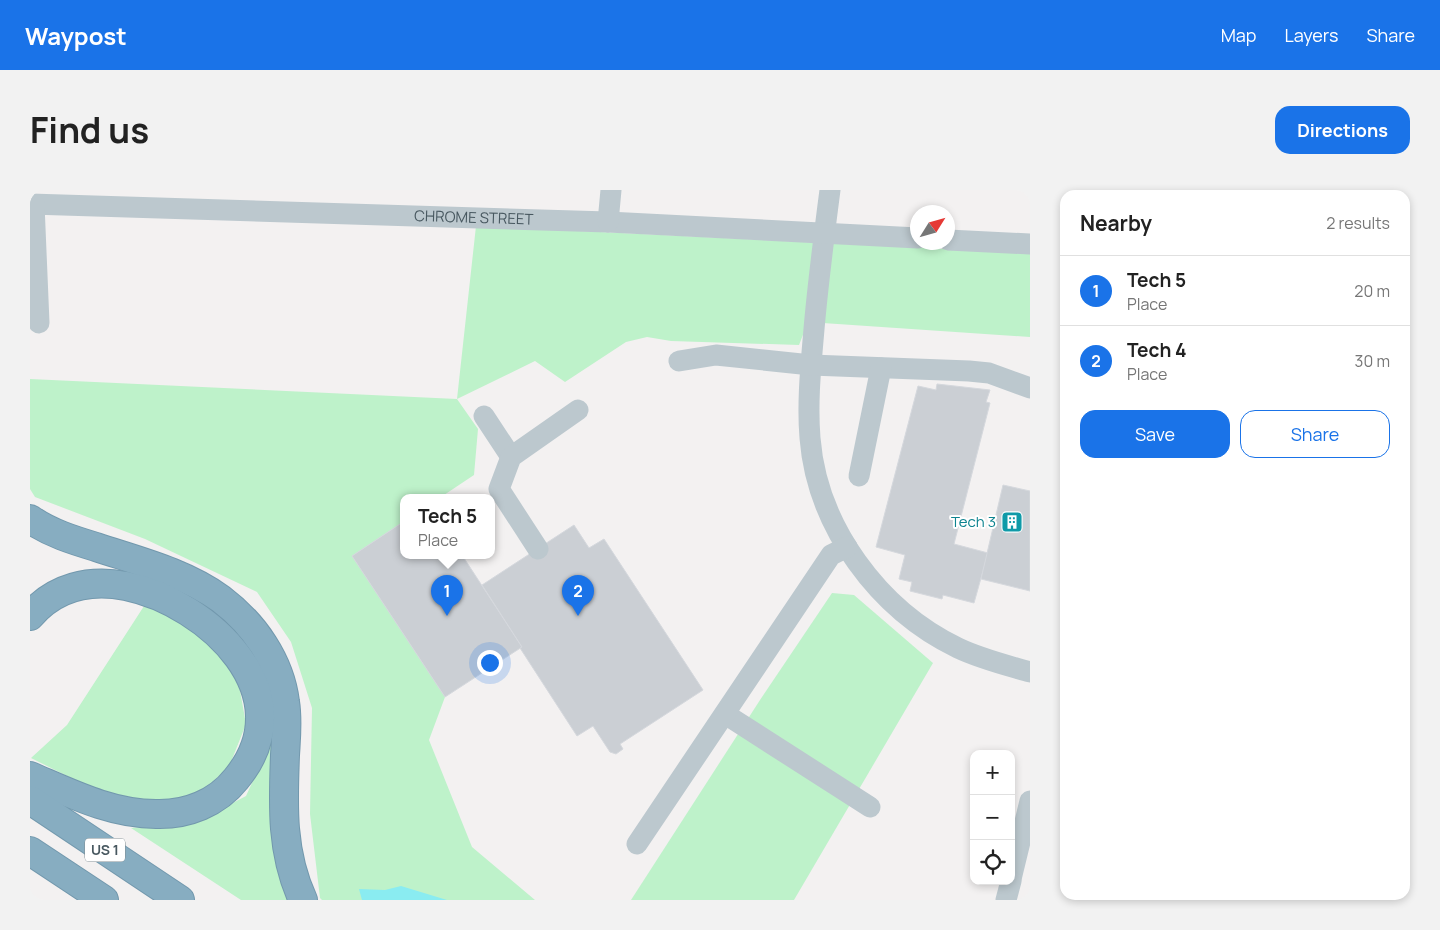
<!DOCTYPE html>
<meta charset="utf-8">
<style>
:root{--surface:#fff;--page:#f2f2f2;--text:#222;--muted:#767676;--line:#e0e0e0;--accent:#1a73e8}
body{margin:0;font-family:Manrope,sans-serif;background:var(--page);color:var(--text)}
.controls{position:absolute;right:15px;bottom:15px;display:grid;overflow:hidden;border-radius:10px;box-shadow:0 2px 8px #0003}
.controls button{width:45px;height:45px;display:grid;place-items:center;padding:0;border:0;border-bottom:1px solid var(--line);background:var(--surface);color:var(--text);font:25px sans-serif}
.compass{position:absolute;left:880px;top:15px;width:45px;height:45px;border-radius:50%;background:var(--surface);box-shadow:0 2px 8px #0003;rotate:53deg}
.you{position:absolute;left:459px;top:472px;width:18px;height:18px;margin:-12px;border:4px solid #fff;border-radius:50%;background:#1a73e8;box-shadow:0 0 0 8px #1a73e833}
.badge{display:grid;place-items:center;width:32px;height:32px;border-radius:50%;background:var(--accent);color:#fff;font-size:16px;font-weight:700}
.pin{position:absolute;translate:-50% -41px;filter:drop-shadow(0 1px 2px #0008)}
.pin::after{content:'';position:absolute;top:26px;width:18px;height:15px;background:inherit;clip-path:polygon(0 0,100% 0,50% 100%)}
.popup{position:absolute;left:370px;top:304px;width:95px;height:65px;box-sizing:border-box;display:grid;place-content:center;border-radius:10px;background:var(--surface);filter:drop-shadow(0 1px 4px #0005);font-size:16px;white-space:nowrap;color:var(--muted)}
.popup b{font-size:19px;color:var(--text)}
.popup::after{content:'';position:absolute;left:50%;top:100%;margin-left:-10px;border:10px solid transparent;border-top-color:var(--surface)}
.list{margin:0;padding:0;list-style:none}
h2{display:flex;justify-content:space-between;align-items:center;height:65px;margin:0;padding:0 20px;font-size:21px}
h2 small{font-size:16px;font-weight:400;color:var(--muted)}
.list li{display:grid;grid-template-columns:32px 1fr auto;gap:15px;align-items:center;box-sizing:border-box;height:70px;padding:0 20px;border-top:1px solid var(--line)}
.list b{display:block;font-size:19px;white-space:nowrap}
.list p{margin:0;font-size:16px;white-space:nowrap;color:var(--muted)}
.list em{font-size:16px;font-style:normal;color:var(--muted)}
.actions{display:flex;gap:10px;padding:15px 20px}
.actions a{flex:1;padding:11px 0;border:1px solid var(--accent);border-radius:15px;text-align:center;font-size:18px;color:var(--accent)}
.actions .main{background:var(--accent);color:#fff}
.icon{flex:none;width:28px;height:28px;fill:none;stroke:currentColor;stroke-width:2;stroke-linecap:round;stroke-linejoin:round}
.map{position:relative;flex:none;width:1000px;height:710px;overflow:hidden;border-radius:15px}
header{display:flex;align-items:center;gap:30px;box-sizing:border-box;height:70px;padding:0 25px;background:var(--accent);color:#fff}
header strong{font-size:24px}
nav{display:flex;gap:28px;margin-inline-start:auto;font-size:18px}
.intro{display:flex;align-items:center;justify-content:space-between;box-sizing:border-box;height:120px;padding:0 30px}
h1{margin:0;font-size:35px}
.button{padding:12px 22px;border-radius:15px;background:var(--accent);color:#fff;font-size:18px;font-weight:700}
main{display:flex;gap:30px;padding:0 30px}
aside{flex:1;background:var(--surface);border-radius:15px;box-shadow:0 2px 8px #0003}
.map>svg:first-child{display:block}
.green{fill:#bef2ca}
.water{fill:#8aecf1}
.building{fill:#cbcfd4;stroke:#d5d8dd}
.lines{fill:none;stroke-linecap:round;stroke-linejoin:round}
.highway-casing{stroke:#7298ad;stroke-width:30}
.minor{stroke:#bcc8ce;stroke-width:21}
.highway{stroke:#87adc1;stroke-width:28}
.labels{text-anchor:middle;stroke-width:4;stroke-linejoin:round;paint-order:stroke}
.shield{fill:#fff;stroke:#7f8a90;stroke-width:1}
.shield-label{font-size:14px;font-weight:bold;fill:#485860}
.street-label{font-size:15px;fill:#485860;stroke:#fff}
.culture-label{font-size:15px;fill:#0d838f;stroke:#fff;text-anchor:end}
</style>
<header>
<strong>Waypost</strong>
<nav><a>Map</a><a>Layers</a><a>Share</a></nav>
</header>
<div class="intro"><h1>Find us</h1><a class="button">Directions</a></div>
<main>
<div class="map">
<svg width="1000" height="710" viewBox="0 0 1000 710">
<rect width="100%" height="100%" fill="#f3f1f1"/>
<g class="green">
<path d="M446,36L1000,63V147L778,132L769,155L641,151L617,147L596,152L535,192L505,171L427,209L448,239L444,285L411,307H373V332L322,366L415,507L399,550L442,657L505,710H292L290,708L280,624L282,518L261,452L227,402L115,349L5,307L0,299V189L427,209Z"/>
<path d="M802,403L824,405L903,473L764,710H601L730,510Z"/>
<path d="M116,413L171,442L207,484L216,534L199,577L169,604L124,612L65,600L1,568L37,535Z"/>
<path d="M242,549V625L261,710H211L101,638L168,631L216,606Z"/>
</g>
<path class="water" d="M371,696L417,710H332L329,699L355,700Z"/>
<g class="building">
<path d="M907,194L960,200L956,212L960,213L924,354L958,363L944,413L913,405L912,409L880,401L882,392L869,389L875,365L846,357L888,196L906,200Z"/>
<path d="M973,295L1000,301V401L951,389Z"/>
<path d="M373,332V365H432L492,457L415,507L322,366Z"/>
<path d="M544,335L559,358L574,349L673,500L590,554L593,559L586,564L580,562L563,536L547,546L490,458L492,457L452,395Z"/>
</g>
<g class="lines">
<g class="highway-casing">
<g id="highway">
<path d="M0,329C20,343 43,350 66,357C108,371 154,382 191,409C224,434 250,471 255,512C258,530 256,548 255,565C253,615 251,663 273,710"/>
<path d="M0,426C25,397 59,389 96,396C179,413 276,505 206,589C187,613 157,625 126,624C81,624 40,603 0,586"/>
<path d="M0,610L150,710"/>
<path d="M0,661L74,710"/>
</g>
</g>
<g class="minor">
<path d="M800,0C794,46 788,93 784,139C781,175 777,212 780,248C787,337 849,420 928,458C951,469 976,475 1000,482"/>
<path id="s1" d="M0,14L578,32L888,48"/>
<path d="M4,14L9,133"/>
<path d="M578,32L581,0"/>
<path d="M918,50L1000,54"/>
<path d="M649,171L686,165L781,175L939,181L959,183L1000,198"/>
<path d="M454,226L481,267"/>
<path d="M829,286L851,178"/>
<path d="M508,359L469,299L481,267L548,220"/>
<path d="M695,524L840,617"/>
<path d="M607,654L801,365L817,357"/>
<path d="M981,689L1000,611"/>
<path d="M976,710L981,691"/>
</g>
<use href="#highway" class="highway"/>
</g>
<defs>
<g id="building-square" transform="scale(1.125)"><rect x="-9" y="-9" width="18" height="18" rx="4" fill="#0f9aa8" stroke="#fff"/><path d="M-4-6H4V6H1V3H-1V6H-4ZM-2.5-4.3h1.7v1.8h-1.7ZM.8-4.3h1.7v1.8H.8ZM-2.5-1h1.7V.8h-1.7ZM.8-1h1.7V.8H.8Z" fill="#fff"/></g>
</defs>
<g fill-rule="evenodd">
<use href="#building-square" x="982" y="332"/>
</g>
<g class="labels">
<rect class="shield" x="55" y="648.5" width="40" height="23" rx="4"/>
<g class="shield-label">
<text x="75" y="665">US 1</text>
</g>
<g class="street-label">
<text dy="5" stroke="none"><textPath href="#s1" startOffset="444">CHROME STREET</textPath></text>
</g>
<g class="culture-label">
<text x="966" y="337">Tech 3</text>
</g>
</g>
</svg>
<div class="controls">
<button>+</button>
<button>−</button>
<button><svg class="icon" aria-label="locate" viewBox="0 0 24 24"><circle cx="12" cy="12" r="6"/><path d="M12 2v4M12 18v4M2 12h4M18 12h4"/></svg></button>
</div>
<svg class="compass" viewBox="-18 -18 36 36"><path d="M0-13l5 13h-10z" fill="#e53935"/><path d="M0 13l5-13h-10z" fill="#767676"/></svg>
<div class="you"></div>
<div class="pin badge" style="left:417px;top:426px">1</div>
<div class="popup"><b>Tech 5</b>Place</div>
<div class="pin badge" style="left:548px;top:426px">2</div>
</div>
<aside>
<h2>Nearby<small>2 results</small></h2>
<ul class="list">
<li><span class="badge">1</span><div><b>Tech 5</b><p>Place</p></div><em>20 m</em></li>
<li><span class="badge">2</span><div><b>Tech 4</b><p>Place</p></div><em>30 m</em></li>
</ul>
<div class="actions"><a class="main">Save</a><a>Share</a></div>
</aside>
</main>
